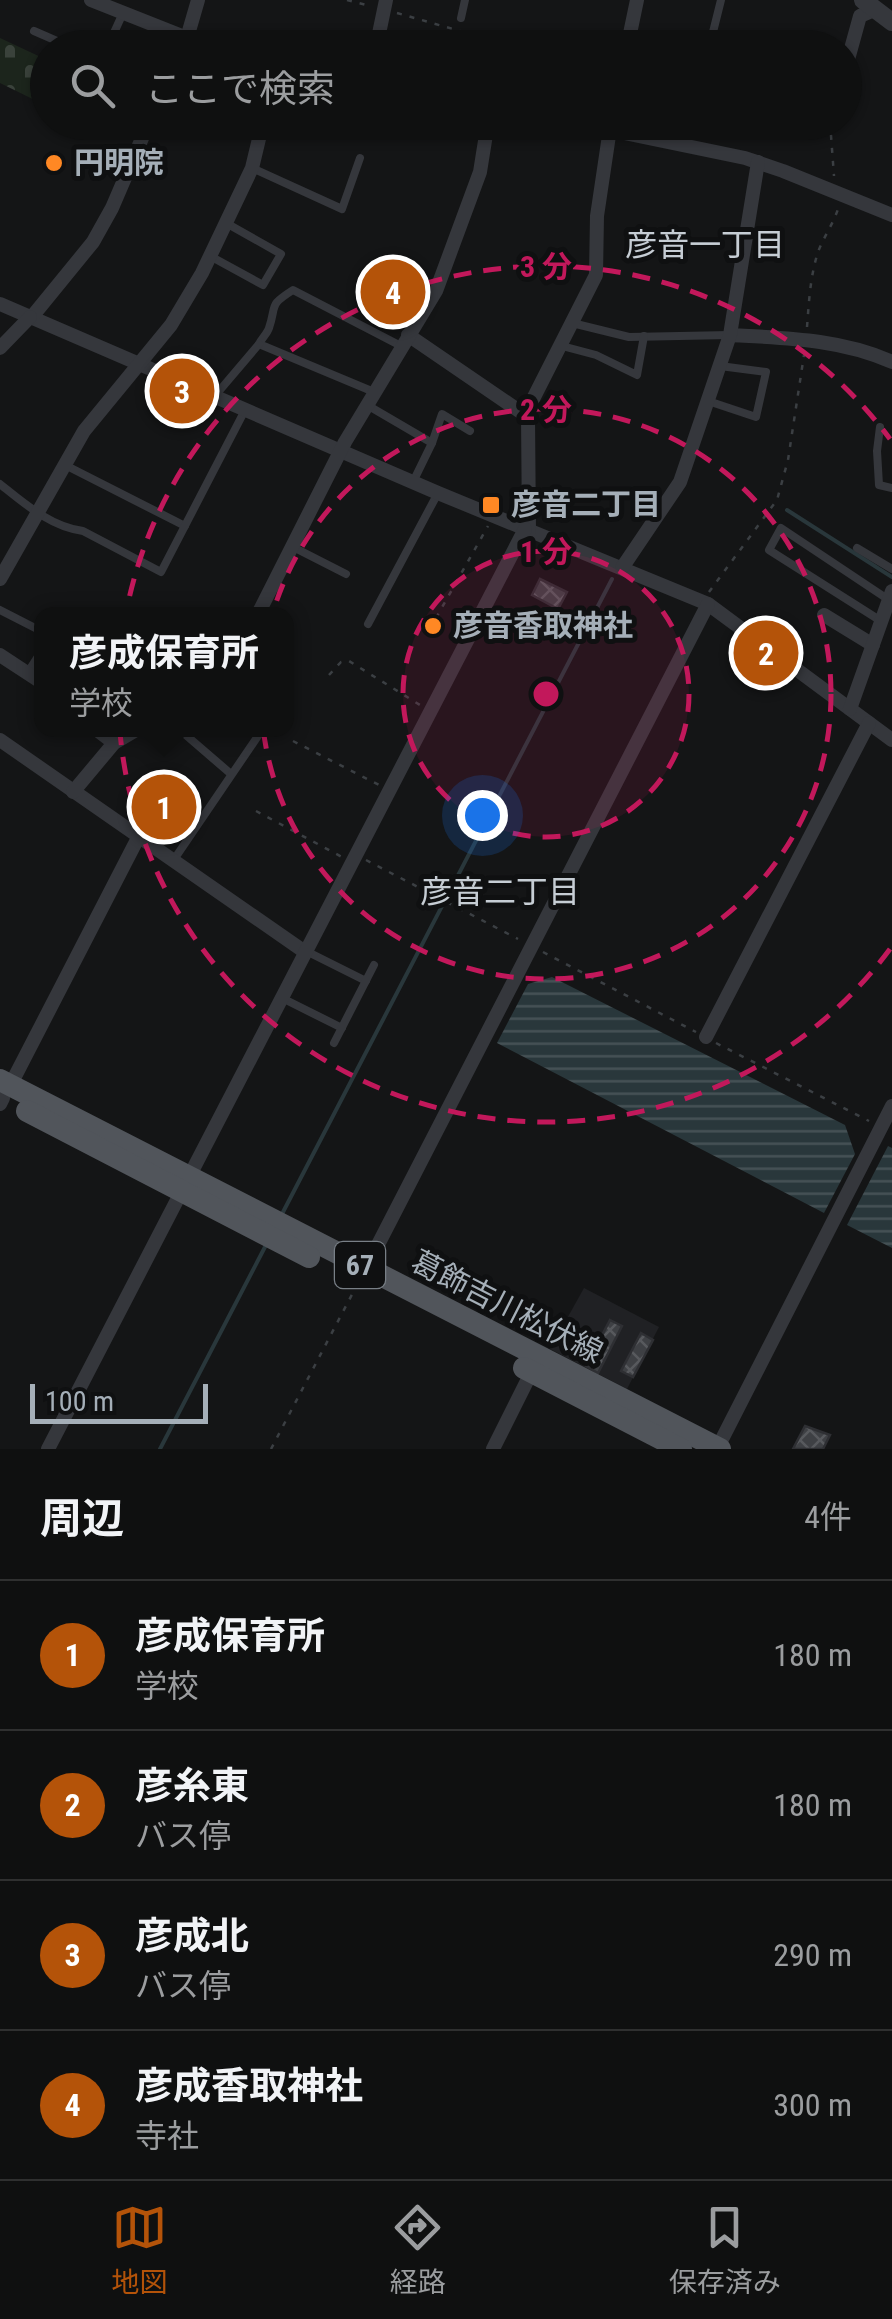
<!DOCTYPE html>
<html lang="ja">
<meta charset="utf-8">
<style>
:root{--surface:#0f1010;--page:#181919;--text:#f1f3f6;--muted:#9b9d9f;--line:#2f3030;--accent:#b45309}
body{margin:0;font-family:"Roboto Condensed","Noto Sans JP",sans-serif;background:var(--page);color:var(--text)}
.scale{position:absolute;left:30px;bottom:25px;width:178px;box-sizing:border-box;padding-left:10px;border:5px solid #a5afb8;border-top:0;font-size:28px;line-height:35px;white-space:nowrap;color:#a5afb8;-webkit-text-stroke:8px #0f1011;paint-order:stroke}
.you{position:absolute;left:482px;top:815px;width:35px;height:35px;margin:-25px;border:8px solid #fff;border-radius:50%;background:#1a73e8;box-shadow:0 0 0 15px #1a73e833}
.badge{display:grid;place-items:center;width:65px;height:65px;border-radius:50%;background:var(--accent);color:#fff;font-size:32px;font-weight:700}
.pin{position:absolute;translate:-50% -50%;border:5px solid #fff;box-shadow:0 2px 10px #0006}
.popup{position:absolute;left:34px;top:607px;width:260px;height:130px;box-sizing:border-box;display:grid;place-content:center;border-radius:20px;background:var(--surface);filter:drop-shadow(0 2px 8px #0005);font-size:32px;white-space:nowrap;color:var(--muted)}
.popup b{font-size:38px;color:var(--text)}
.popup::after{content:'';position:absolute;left:50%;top:100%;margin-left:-20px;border:20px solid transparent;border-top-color:var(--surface)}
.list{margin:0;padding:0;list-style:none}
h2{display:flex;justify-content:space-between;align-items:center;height:130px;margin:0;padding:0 40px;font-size:42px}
h2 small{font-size:32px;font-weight:400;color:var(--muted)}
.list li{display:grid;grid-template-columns:65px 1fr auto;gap:30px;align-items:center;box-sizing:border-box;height:150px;padding:0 40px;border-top:2px solid var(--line)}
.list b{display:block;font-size:38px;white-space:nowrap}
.list p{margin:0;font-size:32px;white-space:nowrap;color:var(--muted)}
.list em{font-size:32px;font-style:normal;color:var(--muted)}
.icon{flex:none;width:55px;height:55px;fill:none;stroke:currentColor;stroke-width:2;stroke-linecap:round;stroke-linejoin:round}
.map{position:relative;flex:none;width:892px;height:1449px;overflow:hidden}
.search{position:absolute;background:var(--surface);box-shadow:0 2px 8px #0004;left:30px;right:30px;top:30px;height:110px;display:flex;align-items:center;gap:25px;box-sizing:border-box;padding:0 35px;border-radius:55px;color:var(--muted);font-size:38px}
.sheet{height:730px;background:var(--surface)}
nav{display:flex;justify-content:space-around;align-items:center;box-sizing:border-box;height:140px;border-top:2px solid var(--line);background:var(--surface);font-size:28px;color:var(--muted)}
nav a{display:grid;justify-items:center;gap:5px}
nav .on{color:var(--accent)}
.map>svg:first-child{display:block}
.built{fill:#202124}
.cemetery{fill:url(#cemetery-stones)}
.water{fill:url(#water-rules)}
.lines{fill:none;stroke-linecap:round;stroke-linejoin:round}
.stream{stroke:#29373b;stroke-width:4}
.building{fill:url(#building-cross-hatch);stroke:#2e2f33;stroke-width:2.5}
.path{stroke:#3b3f43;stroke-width:2.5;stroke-dasharray:5 8;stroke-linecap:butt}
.service{stroke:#35373c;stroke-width:8}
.minor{stroke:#35373c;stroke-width:14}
.tertiary{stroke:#35373c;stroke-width:18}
.primary{stroke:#51555b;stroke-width:22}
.ring{fill:none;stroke:#c2185b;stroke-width:5;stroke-dasharray:18 12}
.poi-dot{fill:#ff8824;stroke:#0f1011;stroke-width:4}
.labels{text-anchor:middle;stroke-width:10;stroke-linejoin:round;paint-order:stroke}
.shield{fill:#0f1011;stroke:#787f86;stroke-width:2.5}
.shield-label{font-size:28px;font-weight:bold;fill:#a5afb8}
.poi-label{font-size:30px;font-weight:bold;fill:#a5afb8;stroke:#0f1011;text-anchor:start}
.street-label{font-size:30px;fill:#a5afb8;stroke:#0f1011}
.neighbourhood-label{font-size:32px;fill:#c6cdd4;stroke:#0f1011}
.centre{fill:#c2185b;stroke:#0f1011;stroke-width:5}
.ring-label{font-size:30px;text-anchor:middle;font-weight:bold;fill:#c2185b;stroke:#0f1011;stroke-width:10;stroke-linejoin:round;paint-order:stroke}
</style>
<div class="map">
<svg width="892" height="1449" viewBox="0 0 892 1449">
<defs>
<pattern id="cemetery-stones" width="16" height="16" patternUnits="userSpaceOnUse" patternTransform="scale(2.5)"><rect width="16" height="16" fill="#1c251c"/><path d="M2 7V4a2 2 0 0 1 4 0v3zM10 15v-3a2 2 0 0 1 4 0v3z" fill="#3a423b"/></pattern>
<pattern id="water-rules" width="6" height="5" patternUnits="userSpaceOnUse" patternTransform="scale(2.5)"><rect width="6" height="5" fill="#29373b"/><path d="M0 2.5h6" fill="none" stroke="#455155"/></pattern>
<pattern id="building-cross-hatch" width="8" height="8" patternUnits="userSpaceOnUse" patternTransform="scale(2.5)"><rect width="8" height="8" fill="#3e4044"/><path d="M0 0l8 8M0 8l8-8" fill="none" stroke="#57595d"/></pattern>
</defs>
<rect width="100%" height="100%" fill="#141516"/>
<path class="built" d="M584,1288L659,1327L627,1389L550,1349Z"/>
<g class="cemetery">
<path d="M0,38L47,60V106L0,83Z"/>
<path d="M73,123H117L122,127L117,137L104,130L95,140Z"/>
</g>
<g class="water">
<path d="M552,977L845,1125L855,1154L824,1213L497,1043L528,984Z"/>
<path d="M888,1146L892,1148V1248L847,1225Z"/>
</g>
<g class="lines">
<g class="stream">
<path d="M787,510L892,577"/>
<path d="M282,1214L612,579"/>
<path d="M160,1449L266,1245"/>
</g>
</g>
<g class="building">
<path d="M391,280L403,289L400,292L407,297L400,305L394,300L391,304L380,295Z"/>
<path d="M540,579L567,592L558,609L532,595Z"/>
<path d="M433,618L438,621L439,624L433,635L426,631V627Z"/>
<path d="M610,1320L622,1326L598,1373L586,1366Z"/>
<path d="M641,1333L653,1340L633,1377L621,1371Z"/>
<path d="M805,1426L830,1435L823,1449H793Z"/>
</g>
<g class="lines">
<g class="path">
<path d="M347,0L370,6"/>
<path d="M397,13L481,37"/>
<path d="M830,122L834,176"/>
<path d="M807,327C809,302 810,277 818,252C824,236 834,223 839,206"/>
<path d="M709,592L777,500L788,460L804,355"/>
<path d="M436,618L488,526"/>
<path d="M329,675L341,662L349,661L420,705"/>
<path d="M293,741L379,785"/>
<path d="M256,811L342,857"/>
<path d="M366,860L518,939"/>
<path d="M543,952L696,1032"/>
<path d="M716,1043L869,1121"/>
<path d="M271,1449L358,1283"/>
</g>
<g class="service">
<path d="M461,18L465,0"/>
<path d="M34,31L73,48"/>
<path d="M712,36L751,48"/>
<path d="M107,48L123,13"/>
<path d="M709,48L721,0"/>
<path d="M252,168L342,209L360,158"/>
<path d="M210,256L263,285L281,254L226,223"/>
<path d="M572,323L629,337L730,335"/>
<path d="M562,346L596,355L637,375L644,336"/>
<path d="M374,392L259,344C262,338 267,334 269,328C277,304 268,306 293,290L401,346"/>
<path d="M214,397L259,344"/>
<path d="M708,401L756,417L766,372L720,366"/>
<path d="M367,405L432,443"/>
<path d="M880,427L877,451L879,485L892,488"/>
<path d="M65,465L185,526"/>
<path d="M413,482L432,443L442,414L470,431"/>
<path d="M0,484C25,504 51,527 83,531L161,572L245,410"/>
<path d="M293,547L346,574"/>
<path d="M857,548L892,569"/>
<path d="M0,610L41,631"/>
<path d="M881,621L769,550L781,528L889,600"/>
<path d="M368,624L438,493"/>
<path d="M28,672L41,652"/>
<path d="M180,730L231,774"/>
<path d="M173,861L262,730"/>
<path d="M306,951L366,981"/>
<path d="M282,998L342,1028"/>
<path d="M334,1043L374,965"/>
</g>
<g class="minor">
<path d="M91,0L187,38L225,48"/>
<path d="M187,38L198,0"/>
<path d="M376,48L386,0"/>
<path d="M627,48L637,0"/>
<path d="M844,74L860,16L876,9"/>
<path d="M571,122L745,158L783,171L892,215"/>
<path d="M0,304L438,493L708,604L892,740"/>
<path d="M31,318L93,242L112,208L149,122"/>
<path d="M408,335L528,417"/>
<path d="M730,335C785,338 842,339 892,362"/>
<path d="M0,348L30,317"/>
<path d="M529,531L528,417L531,403L596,275L597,216L611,122"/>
<path d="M622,568L680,482L730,335L758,162"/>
<path d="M0,579L84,431L171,325L202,273L252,168L263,122"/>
<path d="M258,614L345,442L436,291L480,172L488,122"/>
<path d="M824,615L873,645"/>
<path d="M0,655L41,682"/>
<path d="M850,709L892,591"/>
<path d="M97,730L114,743"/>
<path d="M0,740L305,952"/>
<path d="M73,792L114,743L136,730"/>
<path d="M706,1037L869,723"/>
<path d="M10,1086L139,836"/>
<path d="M0,1104L3,1098"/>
<path d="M366,1268L708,604"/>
<path d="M48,1449L525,529"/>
<path d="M493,1449L532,1371"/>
<path d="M717,1449L892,1106"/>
</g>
<path class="tertiary" d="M863,0L892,22"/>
<g class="primary">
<path d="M0,1080L720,1449"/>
<path d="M27,1111L309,1257"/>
<path d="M524,1368L681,1449"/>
</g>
</g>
<circle cx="546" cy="694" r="143" fill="#c2185b" fill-opacity=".12"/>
<g class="ring">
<circle cx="546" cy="694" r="143"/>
<circle cx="546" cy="694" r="285"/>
<path d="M890 949A428 428 0 1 1 890 439"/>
</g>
<g class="poi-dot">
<circle cx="54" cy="163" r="10"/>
<rect x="481" y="495" width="20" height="20" rx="5"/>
<circle cx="433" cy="626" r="10"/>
</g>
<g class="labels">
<rect class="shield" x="335" y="1242" width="50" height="46" rx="8"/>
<g class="shield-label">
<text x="360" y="1275">67</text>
</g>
<g class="poi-label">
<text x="74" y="173">円明院</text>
<text x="511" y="515">彦音二丁目</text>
<text x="453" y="636">彦音香取神社</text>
</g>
<g class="street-label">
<text transform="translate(507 1307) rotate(27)" y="10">葛飾吉川松伏線</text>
</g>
<g class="neighbourhood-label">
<text x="705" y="256">彦音一丁目</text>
<text x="500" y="903">彦音二丁目</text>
</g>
</g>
<circle cx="546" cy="694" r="15" class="centre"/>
<g class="ring-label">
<text x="546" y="277">3 分</text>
<text x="546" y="420">2 分</text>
<text x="546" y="562">1 分</text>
</g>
</svg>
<div class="scale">100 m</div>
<div class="you"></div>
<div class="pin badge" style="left:164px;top:807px">1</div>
<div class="popup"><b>彦成保育所</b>学校</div>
<div class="pin badge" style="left:766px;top:653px">2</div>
<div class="pin badge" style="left:182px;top:391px">3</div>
<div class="pin badge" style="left:393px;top:292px">4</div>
<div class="search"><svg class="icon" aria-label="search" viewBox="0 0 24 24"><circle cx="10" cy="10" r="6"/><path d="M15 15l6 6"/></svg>ここで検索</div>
</div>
<section class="sheet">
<h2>周辺<small>4件</small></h2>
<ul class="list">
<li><span class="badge">1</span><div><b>彦成保育所</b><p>学校</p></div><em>180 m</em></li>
<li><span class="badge">2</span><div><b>彦糸東</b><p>バス停</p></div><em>180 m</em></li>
<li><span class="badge">3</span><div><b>彦成北</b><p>バス停</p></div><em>290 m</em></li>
<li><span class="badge">4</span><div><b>彦成香取神社</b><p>寺社</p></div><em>300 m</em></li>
</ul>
</section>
<nav>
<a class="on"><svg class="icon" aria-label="map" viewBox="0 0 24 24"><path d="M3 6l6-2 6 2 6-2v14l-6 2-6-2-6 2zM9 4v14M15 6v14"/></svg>地図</a>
<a><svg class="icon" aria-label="directions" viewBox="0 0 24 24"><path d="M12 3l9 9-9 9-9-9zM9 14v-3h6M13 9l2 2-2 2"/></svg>経路</a>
<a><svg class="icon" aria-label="saved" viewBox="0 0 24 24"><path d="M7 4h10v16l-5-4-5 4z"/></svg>保存済み</a>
</nav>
